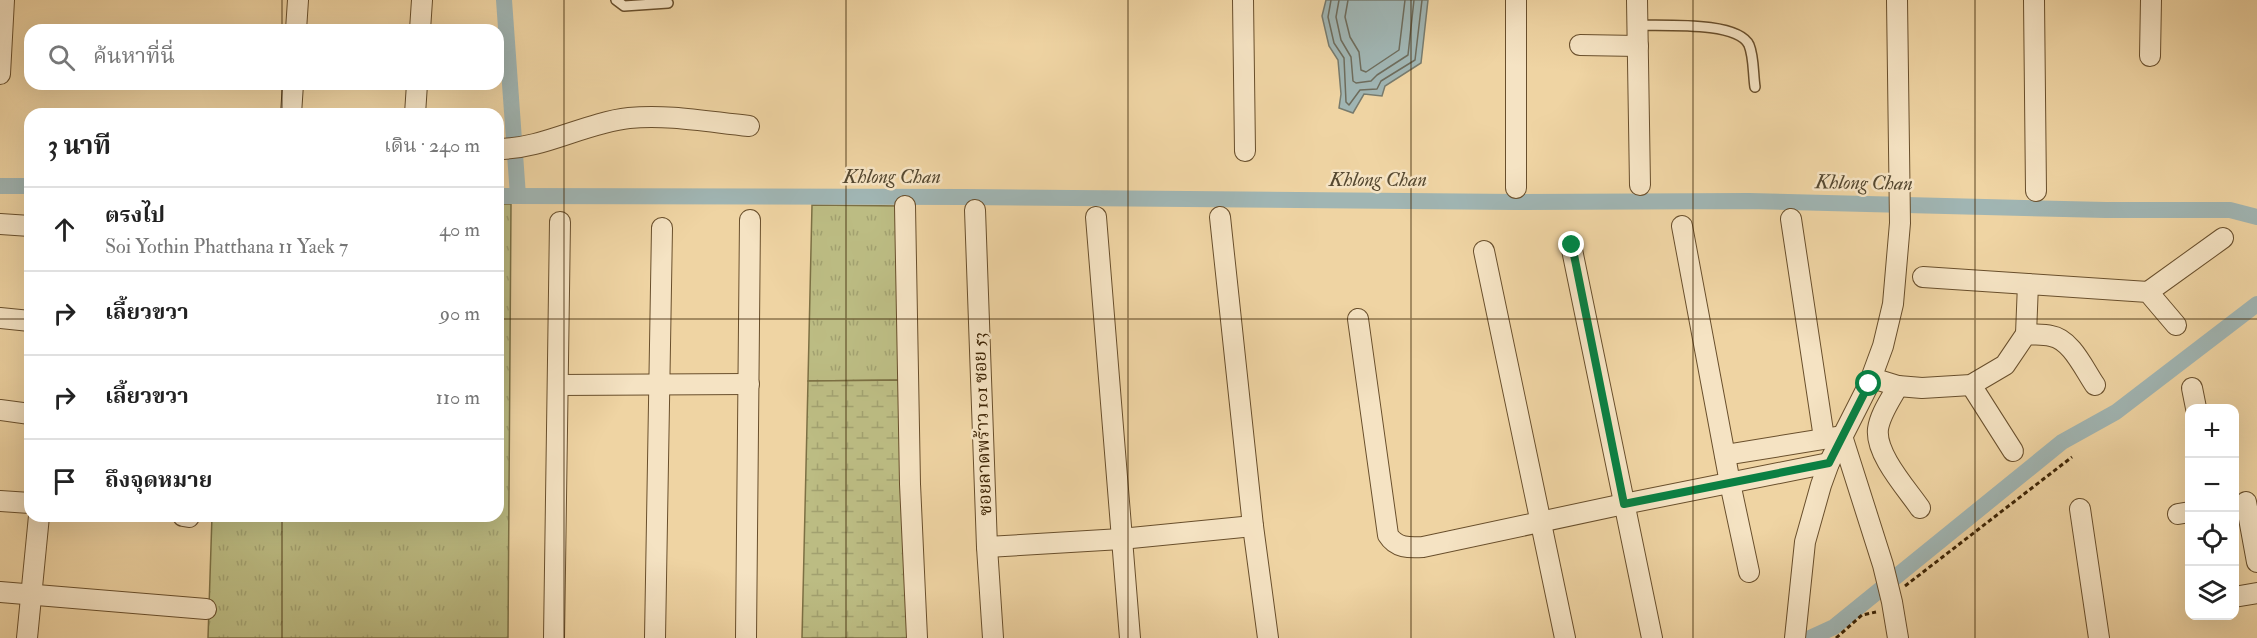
<!DOCTYPE html>
<html lang="th">
<meta charset="utf-8">
<style>
:root{--surface:#fff;--page:#f2f2f2;--text:#222;--muted:#767676;--line:#e0e0e0}
body{margin:0;font-family:"IM FELL Double Pica","Noto Serif Thai",serif;background:var(--page);color:var(--text)}
.controls{position:absolute;right:18px;bottom:18px;display:grid;overflow:hidden;border-radius:12px;box-shadow:0 6px 24px #0002}
.controls button{width:54px;height:54px;display:grid;place-items:center;padding:0;border:0;border-bottom:2px solid var(--line);background:var(--surface);color:var(--text);font:30px sans-serif}
.stop{position:absolute;width:18px;height:18px;margin:-14px;border:4px solid #0b8043;border-radius:50%;background:#fff}
.stop.end{background:#0b8043;border-color:#fff;box-shadow:0 2px 6px #0008}
.list{margin:0;padding:0;list-style:none}
h2{display:flex;justify-content:space-between;align-items:center;height:78px;margin:0;padding:0 24px;font-size:26px}
h2 small{font-size:20px;font-weight:400;color:var(--muted)}
.list li{display:grid;grid-template-columns:39px 1fr auto;gap:18px;align-items:center;box-sizing:border-box;height:84px;padding:0 24px;border-top:2px solid var(--line)}
.list b{display:block;font-size:22px;white-space:nowrap}
.list p{margin:0;font-size:20px;white-space:nowrap;color:var(--muted)}
.list em{font-size:20px;font-style:normal;color:var(--muted)}
.icon{flex:none;width:33px;height:33px;fill:none;stroke:currentColor;stroke-width:2;stroke-linecap:round;stroke-linejoin:round}
.map{position:relative;flex:none;width:2257px;height:638px;overflow:hidden}
.search{position:absolute;background:var(--surface);box-shadow:0 6px 24px #0002;left:24px;top:24px;width:480px;height:66px;display:flex;align-items:center;gap:15px;box-sizing:border-box;padding:0 21px;border-radius:18px;color:var(--muted);font-size:22px}
.panel{position:absolute;background:var(--surface);box-shadow:0 6px 24px #0002;left:24px;top:108px;width:480px;height:414px;border-radius:18px}
.map>svg:first-child{display:block}
.grass{fill:url(#grass-tufts);stroke:#7c7044;stroke-width:1.5}
.wetland{fill:url(#wetland-marsh);stroke:#7c7044;stroke-width:1.5}
.water{fill:#a0b5b3;stroke:#787b6d;stroke-width:1.5}
.lines{fill:none;stroke-linecap:round;stroke-linejoin:round}
.shore{stroke:#6e6c5c;stroke-width:1.5}
.canal{stroke:#a0b5b3;stroke-width:16}
.lane-casing{stroke:#694f2c;stroke-width:12}
.street-casing{stroke:#694f2c;stroke-width:22}
.path{stroke:#3c2304;stroke-width:3;stroke-dasharray:4.5 3;stroke-linecap:butt}
.lane{stroke:#f5e3c3;stroke-width:9}
.street{stroke:#f5e3c3;stroke-width:20}
.route{stroke:#0b8043;stroke-width:8}
.grid{fill:none;stroke:#3c2304;stroke-width:1.5;stroke-opacity:0.55}
.labels{text-anchor:middle;stroke-width:5;stroke-linejoin:round;paint-order:stroke}
.street-label{font-size:18px;fill:#3c2304;stroke:#f5e3c3}
.water-label{font-size:20px;font-style:italic;fill:#554830;stroke:#f5e3c3}
</style>
<div class="map">
<svg width="2257" height="638" viewBox="0 0 2257 638">
<defs>
<pattern id="grass-tufts" width="24" height="20" patternUnits="userSpaceOnUse" patternTransform="scale(1.5)"><rect width="24" height="20" fill="#bcbc83"/><path d="M3 7l-1-3M5 7V3M7 7l1-3M15 17l-1-3M17 17v-4M19 17l1-3" fill="none" stroke="#a2a170"/></pattern>
<pattern id="wetland-marsh" width="20" height="14" patternUnits="userSpaceOnUse" patternTransform="scale(1.5)"><rect width="20" height="14" fill="#bcbc83"/><path d="M1 5h8M5 5V1M11 12h8M15 12V8" fill="none" stroke="#a2a170"/></pattern>
</defs>
<rect width="100%" height="100%" fill="#efd4a3"/>
<filter id="stains"><feTurbulence type="fractalNoise" baseFrequency=".00333" numOctaves="4"/><feColorMatrix values="0 0 0 0 .2 0 0 0 0 .09 0 0 0 0 .02 0 0 0 .5 -.17"/></filter>
<radialGradient id="worn" r=".72"><stop offset=".6" stop-color="#630" stop-opacity="0"/><stop offset="1" stop-color="#630" stop-opacity=".3"/></radialGradient>
<g class="grass">
<path d="M498,204H511L508,638H208L212,516H498Z"/>
<path d="M812,205L901,206L905,380L808,381Z"/>
</g>
<path class="wetland" d="M905,380L913,638H802L808,381Z"/>
<path class="water" d="M1326,0H1428L1421,63L1385,86L1382,96L1364,94L1353,113L1339,108L1341,94L1338,60L1329,46L1322,16Z"/>
<g class="lines">
<g class="shore">
<path d="M1331,0L1328,17L1334,43L1344,58L1346,102L1349,105L1360,90L1377,89L1381,81L1415,60L1422,0"/>
<path d="M1339,0L1336,17L1341,40L1351,57L1353,81L1356,83L1371,81L1377,75L1408,55L1414,0"/>
<path d="M1348,0L1345,17L1350,37L1359,52L1361,70L1366,72L1399,50L1405,0"/>
</g>
<g class="canal">
<path d="M504,0L518,196"/>
<path d="M0,186H30"/>
<path d="M498,196L964,197L1516,202L1749,201L2106,210H2230L2257,217"/>
<path d="M1810,638L1834,627L2062,442L2116,412L2257,304"/>
</g>
<g class="lane-casing">
<g id="lane">
<path d="M616,0L624,6L668,3"/>
<path d="M1638,25C1663,26 1738,21 1749,45C1754,57 1753,74 1755,87"/>
</g>
</g>
<g class="street-casing">
<g id="street">
<path d="M1243,0L1245,151"/>
<path d="M1516,0V188"/>
<path d="M1637,0L1640,185"/>
<path d="M2034,0L2036,191"/>
<path d="M296,30L298,0"/>
<path d="M420,30L422,0"/>
<path d="M1580,45L1638,46"/>
<path d="M2150,56L2151,0"/>
<path d="M0,74L4,0"/>
<path d="M291,114L293,84"/>
<path d="M415,114L417,84"/>
<path d="M498,149C543,149 584,123 629,118C668,114 709,122 749,126"/>
<path d="M905,206L910,484L917,638"/>
<path d="M975,210L987,547L993,638"/>
<path d="M1096,217L1130,638"/>
<path d="M1220,217L1253,526L1268,638"/>
<path d="M1791,219L1824,438"/>
<path d="M0,224L30,226"/>
<path d="M1682,226L1730,483L1749,572"/>
<path d="M1571,245L1652,638"/>
<path d="M1484,251L1565,638"/>
<path d="M1923,277L2028,284"/>
<path d="M2148,292L2223,238"/>
<path d="M0,318L30,321"/>
<path d="M1358,319L1388,535C1396,548 1409,548 1423,547L1624,504L1829,463"/>
<path d="M2026,334L2028,284L2148,292L2176,325"/>
<path d="M1872,378L1898,386L1922,388L1971,385L2005,365L2026,334C2034,335 2043,334 2051,336C2071,339 2084,369 2095,385"/>
<path d="M558,385L749,384"/>
<path d="M1971,385L2013,451"/>
<path d="M1898,386C1891,399 1880,414 1878,429C1875,454 1907,489 1920,508"/>
<path d="M2192,388L2196,408"/>
<path d="M0,410L30,414"/>
<path d="M1725,455L1842,436L1883,565L1892,602L1898,638"/>
<path d="M0,501L30,503"/>
<path d="M2246,502L2257,562"/>
<path d="M2080,509L2099,638"/>
<path d="M2178,514L2190,512"/>
<path d="M183,516L189,517"/>
<path d="M987,547L1121,539L1253,526"/>
<path d="M0,592L206,609"/>
<path d="M2234,597L2257,593"/>
<path d="M27,638L39,516"/>
<path d="M554,638L560,222"/>
<path d="M655,638L662,228"/>
<path d="M746,638L750,220"/>
<path d="M1795,638L1805,542L1821,485L1829,463L1869,384L1883,346L1893,304L1900,223L1897,0"/>
</g>
</g>
<g class="path">
<path d="M1905,586L2072,457"/>
<path d="M1836,638L1862,615L1876,612"/>
</g>
<use href="#lane" class="lane"/>
<use href="#street" class="street"/>
</g>
<g class="lines">
<path class="route" d="M1572,245L1624,504L1829,463L1869,384"/>
</g>
<path class="grid" d="M282,0V30M564,0V638M846,0V638M1128,0V638M1411,0V638M1693,0V638M1975,0V638M282,84V114M0,319H30M498,319H2257M282,516V638"/>
<g class="labels">
<g class="street-label">
<text transform="translate(982 424) rotate(-92)" y="6">ซอยลาดพร้าว 101 ซอย 53</text>
</g>
<g class="water-label">
<text x="892" y="183">Khlong Chan</text>
<text x="1378" y="186">Khlong Chan</text>
<text transform="translate(1864 182) rotate(1)" y="7">Khlong Chan</text>
</g>
</g>
<rect width="100%" height="100%" filter="url(#stains)"/>
<rect width="100%" height="100%" fill="url(#worn)"/>
</svg>
<div class="controls">
<button>+</button>
<button>−</button>
<button><svg class="icon" aria-label="locate" viewBox="0 0 24 24"><circle cx="12" cy="12" r="6"/><path d="M12 2v4M12 18v4M2 12h4M18 12h4"/></svg></button>
<button><svg class="icon" aria-label="layers" viewBox="0 0 24 24"><path d="M12 4l9 5-9 5-9-5zM3 14l9 5 9-5"/></svg></button>
</div>
<div class="stop" style="left:1869px;top:384px"></div>
<div class="stop end" style="left:1572px;top:245px"></div>
<div class="search"><svg class="icon" aria-label="search" viewBox="0 0 24 24"><circle cx="10" cy="10" r="6"/><path d="M15 15l6 6"/></svg>ค้นหาที่นี่</div>
<section class="panel">
<h2>3 นาที<small>เดิน · 240 m</small></h2>
<ul class="list">
<li><svg class="icon" aria-label="ahead" viewBox="0 0 24 24"><path d="M12 20V5M6 11l6-6 6 6"/></svg><div><b>ตรงไป</b><p>Soi Yothin Phatthana 11 Yaek 7</p></div><em>40 m</em></li>
<li><svg class="icon" aria-label="right" viewBox="0 0 24 24"><path d="M7 20v-9h11M14 6l5 5-5 5"/></svg><div><b>เลี้ยวขวา</b></div><em>90 m</em></li>
<li><svg class="icon" aria-label="right" viewBox="0 0 24 24"><path d="M7 20v-9h11M14 6l5 5-5 5"/></svg><div><b>เลี้ยวขวา</b></div><em>110 m</em></li>
<li><svg class="icon" aria-label="arrive" viewBox="0 0 24 24"><path d="M6 21V4h12l-3 4 3 4H6"/></svg><div><b>ถึงจุดหมาย</b></div></li>
</ul>
</section>
</div>
